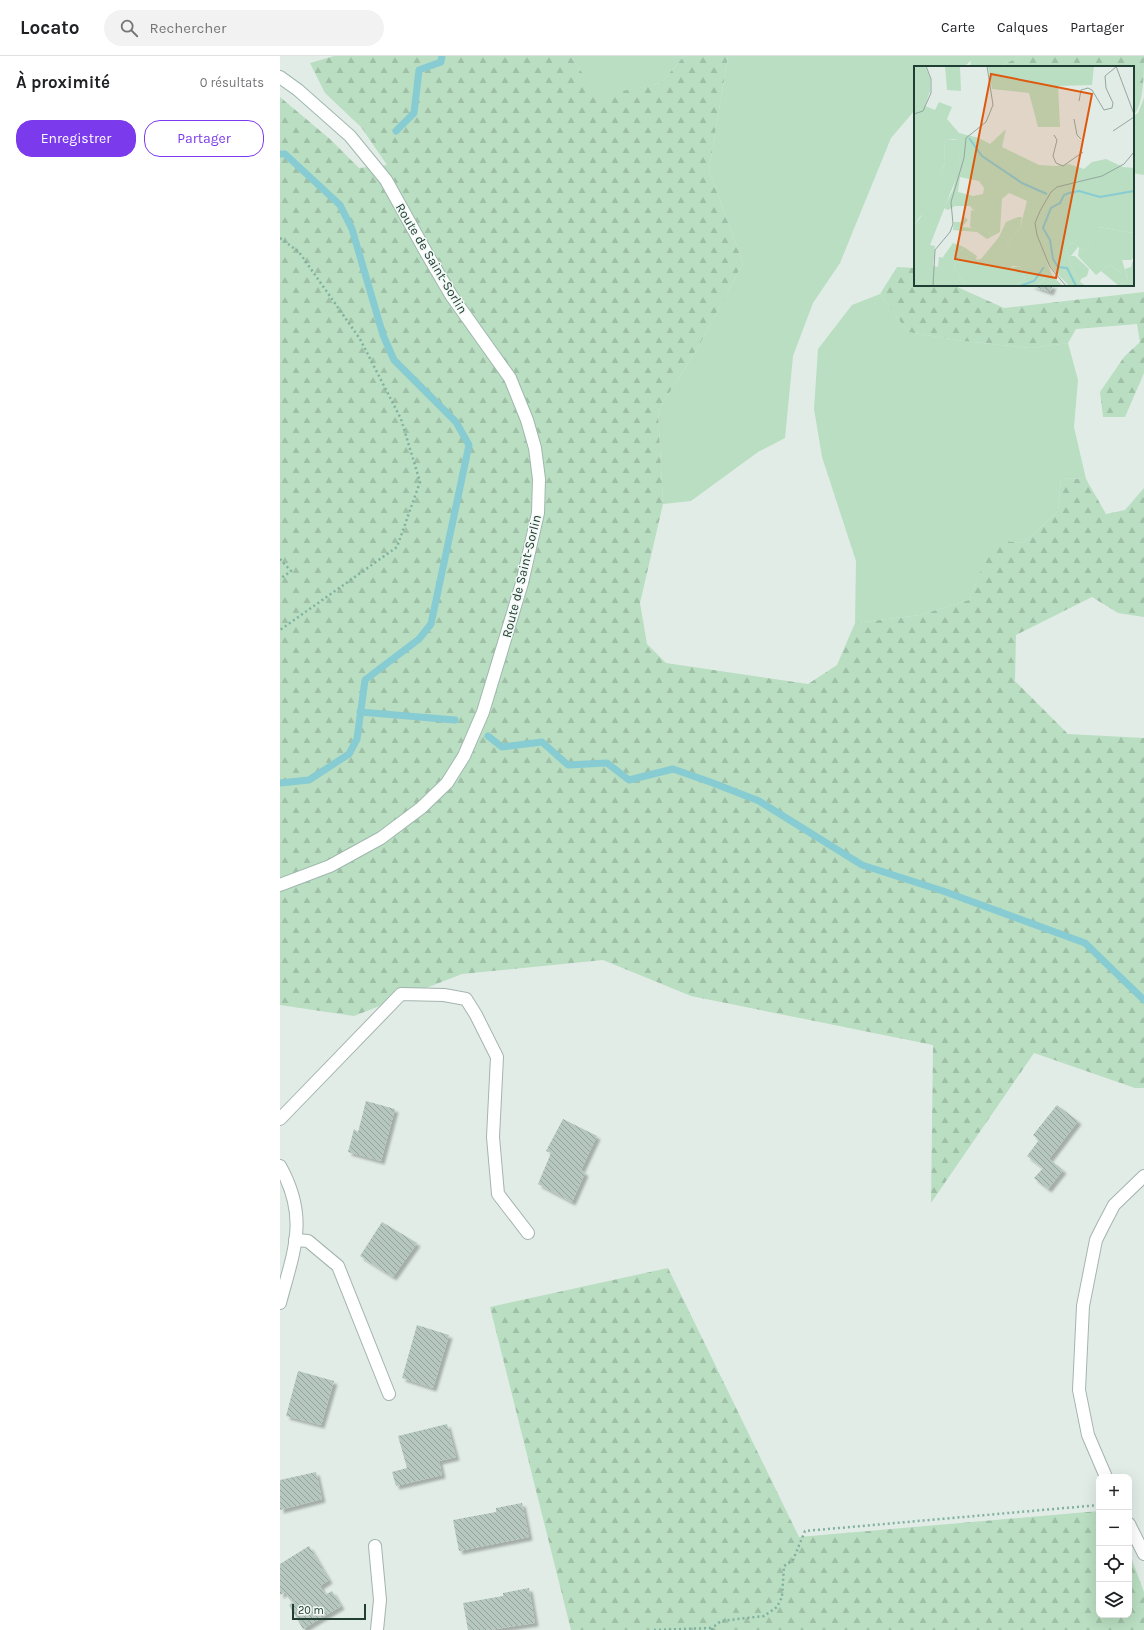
<!DOCTYPE html>
<html lang="fr">
<meta charset="utf-8">
<style>
:root{--surface:#fff;--page:#f2f2f2;--text:#202124;--muted:#757577;--line:#e0e0e0;--accent:#7c3aed}
body{margin:0;font-family:Karla,sans-serif;background:var(--page);color:var(--text)}
.controls{position:absolute;right:12px;bottom:12px;display:grid;overflow:hidden;border-radius:8px;box-shadow:0 4px 16px #0002}
.controls button{width:36px;height:36px;display:grid;place-items:center;padding:0;border:0;border-bottom:1px solid var(--line);background:var(--surface);color:var(--text);font:20px sans-serif}
.scale{position:absolute;left:12px;bottom:10px;width:74px;box-sizing:border-box;padding-left:4px;border:2px solid #213e35;border-top:0;font-size:11px;line-height:14px;white-space:nowrap;color:#213e35;-webkit-text-stroke:3px #f2f9f5;paint-order:stroke}
.list{margin:0;padding:0;list-style:none}
h2{display:flex;justify-content:space-between;align-items:center;height:52px;margin:0;padding:0 16px;font-size:17px}
h2 small{font-size:13px;font-weight:400;color:var(--muted)}
.actions{display:flex;gap:8px;padding:12px 16px}
.actions a{flex:1;padding:9px 0;border:1px solid var(--accent);border-radius:16px;text-align:center;font-size:14px;color:var(--accent)}
.actions .main{background:var(--accent);color:#fff}
.icon{flex:none;width:22px;height:22px;fill:none;stroke:currentColor;stroke-width:2;stroke-linecap:round;stroke-linejoin:round}
.map{position:relative;flex:none;width:864px;height:1574px;overflow:hidden}
header{display:flex;align-items:center;gap:24px;box-sizing:border-box;height:56px;padding:0 20px;background:var(--surface);border-bottom:1px solid var(--line)}
header strong{font-size:19px}
nav{display:flex;gap:22px;margin-inline-start:auto;font-size:14px}
.search{width:280px;height:36px;background:var(--page);display:flex;align-items:center;gap:10px;box-sizing:border-box;padding:0 14px;border-radius:22px;color:var(--muted);font-size:15px}
main{display:flex}
aside{flex:1;background:var(--surface)}
.map>svg:first-child{display:block}
.grass{fill:#b9dec1}
.forest{fill:url(#forest-firs)}
.lines{fill:none;stroke-linecap:round;stroke-linejoin:round}
.stream{stroke:#87cbd3;stroke-width:7}
.building{fill:url(#building-back-hatch);filter:url(#shadow)}
.lane-casing{stroke:#a4b4ae;stroke-width:14}
.street-casing{stroke:#a4b4ae;stroke-width:14}
.secondary-casing{stroke:#9fb8ae;stroke-width:14}
.path{stroke:#80b1a0;stroke-width:2.5;stroke-dasharray:2 3;stroke-linecap:butt}
.lane{stroke:#fff;stroke-width:12}
.street{stroke:#fff;stroke-width:12}
.secondary{stroke:#fff;stroke-width:12}
.labels{text-anchor:middle;stroke-width:3;stroke-linejoin:round;paint-order:stroke}
.street-label{font-size:13px;fill:#213e35;stroke:#f2f9f5}
.inset-river{fill:none;stroke:#87cbd3;stroke-width:2}
.inset-road{fill:none;stroke:#94a6a0;stroke-width:1}
.view{fill:#de580e;fill-opacity:0.15;stroke:#de580e;stroke-width:2}
.inset-edge{fill:none;stroke:#213e35;stroke-width:2}
</style>
<header>
<strong>Locato</strong>
<div class="search"><svg class="icon" aria-label="search" viewBox="0 0 24 24"><circle cx="10" cy="10" r="6"/><path d="M15 15l6 6"/></svg>Rechercher</div>
<nav><a>Carte</a><a>Calques</a><a>Partager</a></nav>
</header>
<main>
<aside>
<h2>À proximité<small>0 résultats</small></h2>
<ul class="list">
</ul>
<div class="actions"><a class="main">Enregistrer</a><a>Partager</a></div>
</aside>
<div class="map">
<svg width="864" height="1574" viewBox="0 0 864 1574">
<defs>
<pattern id="forest-firs" width="22" height="20" patternUnits="userSpaceOnUse"><rect width="22" height="20" fill="#b9dec1"/><path d="M5 1l3.5 6h-7zM16 11l3.5 6h-7z" fill="#9fc0a6"/></pattern>
<pattern id="building-back-hatch" width="6" height="6" patternUnits="userSpaceOnUse"><rect width="6" height="6" fill="#b6c7c0"/><path d="M-1 5l2 2M0 0l6 6M5-1l2 2" fill="none" stroke="#94a39d"/></pattern>
<filter id="shadow"><feDropShadow dx="3.5" dy="3.5" stdDeviation="1" flood-color="#0004"/></filter>
</defs>
<rect width="100%" height="100%" fill="#e1ece7"/>
<g class="grass">
<path d="M290,0H404L381,27L319,41Z"/>
<path d="M448,0H741L719,11H690L691,5L683,11H635V54L611,82L560,207L533,247L513,300L505,382L478,396L411,445L383,448L378,355L420,288L463,207L429,114Z"/>
<path d="M864,42V119L853,117V60L858,57Z"/>
<path d="M600,238L628,276L683,285L751,292L788,287L798,324L794,371L806,423L781,422L778,455L744,487L713,485L689,544L640,559L575,567L576,505L542,401L534,353L538,293L572,249Z"/>
</g>
<g class="forest">
<path d="M54,0H290L319,40L381,27L404,0H448L429,114L463,207L420,288L378,355L383,448L360,547L367,588L386,607L528,628L557,609L575,567L640,559L689,544L713,484L744,487L778,455L781,422L806,423L826,458L845,454L864,432V561L838,557L812,541L736,579L735,625L788,678L864,682V1032H855L754,997L651,1147L653,989L411,940L323,904L182,918L74,960L0,949V41L51,84L79,112L107,109L81,71L45,37L30,7Z"/>
<path d="M741,0H864C864,18 864,49 853,60V11H719Z"/>
<path d="M617,211L635,212V229H673L724,252L864,236V317L845,361H823L820,336L844,301L860,286L857,268L796,273L788,287L751,292L683,285L628,276L600,238Z"/>
<path d="M388,1212L519,1481L819,1455V1559H849V1496L864,1536V1574H291L210,1251Z"/>
</g>
<g class="lines">
<g class="stream">
<path d="M116,75L134,57L139,14L161,6L162,0"/>
<path d="M0,98H5L60,149L72,173L103,279L114,304L176,366L189,389L151,568L139,583L85,624L77,683L69,698L29,724L0,727"/>
<path d="M80,656L175,664"/>
<path d="M208,680L222,691L262,686L288,709L327,707L349,724L393,713L433,727L479,745L582,809L663,835L805,887L864,944"/>
</g>
</g>
<g class="building">
<path d="M750,229H773L770,236Z"/>
<path d="M86,1045L115,1053L101,1105L68,1096L74,1073L78,1076Z"/>
<path d="M777,1049L798,1065L769,1103L783,1114L768,1133L754,1122L763,1112L747,1100L759,1084L753,1079Z"/>
<path d="M283,1063L317,1080L301,1114L305,1117L292,1146L258,1128L271,1097L266,1095Z"/>
<path d="M102,1166L137,1187L113,1221L80,1200Z"/>
<path d="M137,1269L169,1279L153,1332L122,1322Z"/>
<path d="M18,1315L54,1325L41,1369L6,1360Z"/>
<path d="M167,1368L176,1401L159,1405L162,1419L116,1430L112,1416L127,1412L118,1380Z"/>
<path d="M36,1416L42,1443L0,1454V1424Z"/>
<path d="M242,1447L249,1481L179,1495L173,1464L216,1456V1452Z"/>
<path d="M29,1490L49,1524L40,1530L45,1539L52,1535L61,1550L23,1573L9,1549L15,1545L14,1542L10,1544L5,1536L0,1539V1508Z"/>
<path d="M249,1532L255,1567L209,1574H188L183,1547L223,1540V1537Z"/>
</g>
<g class="lines">
<g class="lane-casing">
<g id="lane">
<path d="M0,1063L121,938L164,939L186,943L196,959L217,1001L213,1081L218,1138L248,1177"/>
<path d="M15,1184L28,1185L58,1210L109,1338"/>
</g>
</g>
<g class="street-casing">
<g id="street">
<path d="M0,1110C29,1162 14,1194 0,1247"/>
<path d="M826,1421L808,1379L799,1334L803,1250L816,1184L823,1170L834,1149L864,1120"/>
<path d="M849,1468L864,1498"/>
<path d="M95,1490L100,1544L97,1574"/>
</g>
</g>
<g class="secondary-casing">
<path id="secondary" d="M0,21L18,34L70,80L106,124L147,198L171,239L230,322L247,364L255,392L259,423L258,457L242,527L203,656L184,700L167,727L141,752L101,782L50,810L0,829"/>
</g>
<g class="path">
<path d="M0,182L19,196L80,283L121,363L140,426L117,491L0,574"/>
<path d="M0,503L11,515L0,523"/>
<path d="M374,1574L432,1572"/>
<path d="M432,1574V1572L441,1565L484,1560L497,1551L502,1541L504,1510L513,1504L525,1475L819,1449"/>
</g>
<use href="#lane" class="lane"/>
<use href="#street" class="street"/>
<use href="#secondary" class="secondary"/>
</g>
<g class="labels">
<g class="street-label">
<text transform="translate(152 202) rotate(59)" y="5">Route de Saint-Sorlin</text>
<text transform="translate(241 520) rotate(-76)" y="5">Route de Saint-Sorlin</text>
</g>
</g>
<g transform="translate(634 10)">
<rect width="220" height="220" fill="#e1ece7"/>
<path d="M30,73L45,74L46,92L43,110L16,179V220H0V159L6,152L28,107L31,95ZM74,133H88L86,166L77,171L75,166L56,161L57,144L60,145L61,141ZM104,151H108L106,162L93,177L95,189L89,203L106,200L111,212L103,220H51L40,200L41,197L67,193L85,171L92,156ZM184,161L220,167V191L217,194H208L214,214L209,218L206,217L207,207L195,199L182,209L164,190L165,182L169,185L177,178ZM158,176L164,181L157,190H161L175,203L173,210L167,213L166,216L172,220H167L158,202L152,182ZM39,177L50,181L38,193L33,194L29,191ZM132,211H139L149,220H123Z" fill="#b9dec1"/>
<path d="M0,0H11L16,12V25L11,40L21,44L25,36L38,41L33,53L45,67L65,72L76,78L92,63L88,81L125,99L142,100L155,98L170,103L178,96L192,93L209,101L220,102V167L185,161L178,177L169,185L158,176L152,182L158,202L167,220H155L133,197L139,211H132L123,220H103L111,212L106,200H98L93,206L89,203L94,189L93,177L106,162L113,135L95,127L88,133H74L70,139L61,141L60,145L56,140H41L34,144L30,142L39,124L46,92L44,74L40,73H30L31,95L25,118L18,134L0,159ZM46,111L65,115L70,122L69,128L59,130L44,126ZM31,0H46L47,25L33,24ZM74,0H180L178,19L144,20L146,61H124L115,27L78,23ZM51,151L54,154L48,161L69,163L75,166L77,171L73,173L63,166L39,164L40,156H48ZM16,179L21,180L19,200L24,201L25,191L38,193L50,181L63,190L62,194L41,197L40,200L51,220H16ZM220,191V220H205L187,205L195,199L208,208L206,217L209,218L214,214L211,203L217,201Z" fill="#b9dec1" fill-rule="evenodd"/>
<path class="inset-river" d="M55,72L68,90L108,117L133,128M106,220L120,215L130,201M162,220L153,202L144,201L139,193L136,174L129,162L137,142L146,137L150,129L155,127L165,125L186,131L220,125"/>
<path class="inset-road" d="M202,0L220,48M165,35L167,24L174,22L178,24L190,44L198,42L199,37L192,22L191,10L202,1M0,48L9,45L17,27V13L12,0M160,53L163,69L167,73M199,65L220,51M140,69L143,74L139,90L142,97L149,100L169,86M19,220L21,184L36,166L39,158L37,136L50,92L52,72L72,56L79,39L73,0M152,220L136,201L123,169L121,157L126,145L137,126L143,121L188,110L210,98L220,86"/>
<path class="view" d="M77,8L178,28L142,212L41,193Z"/>
<rect width="220" height="220" class="inset-edge"/>
</g>
</svg>
<div class="controls">
<button>+</button>
<button>−</button>
<button><svg class="icon" aria-label="locate" viewBox="0 0 24 24"><circle cx="12" cy="12" r="6"/><path d="M12 2v4M12 18v4M2 12h4M18 12h4"/></svg></button>
<button><svg class="icon" aria-label="layers" viewBox="0 0 24 24"><path d="M12 4l9 5-9 5-9-5zM3 14l9 5 9-5"/></svg></button>
</div>
<div class="scale">20 m</div>
</div>
</main>
